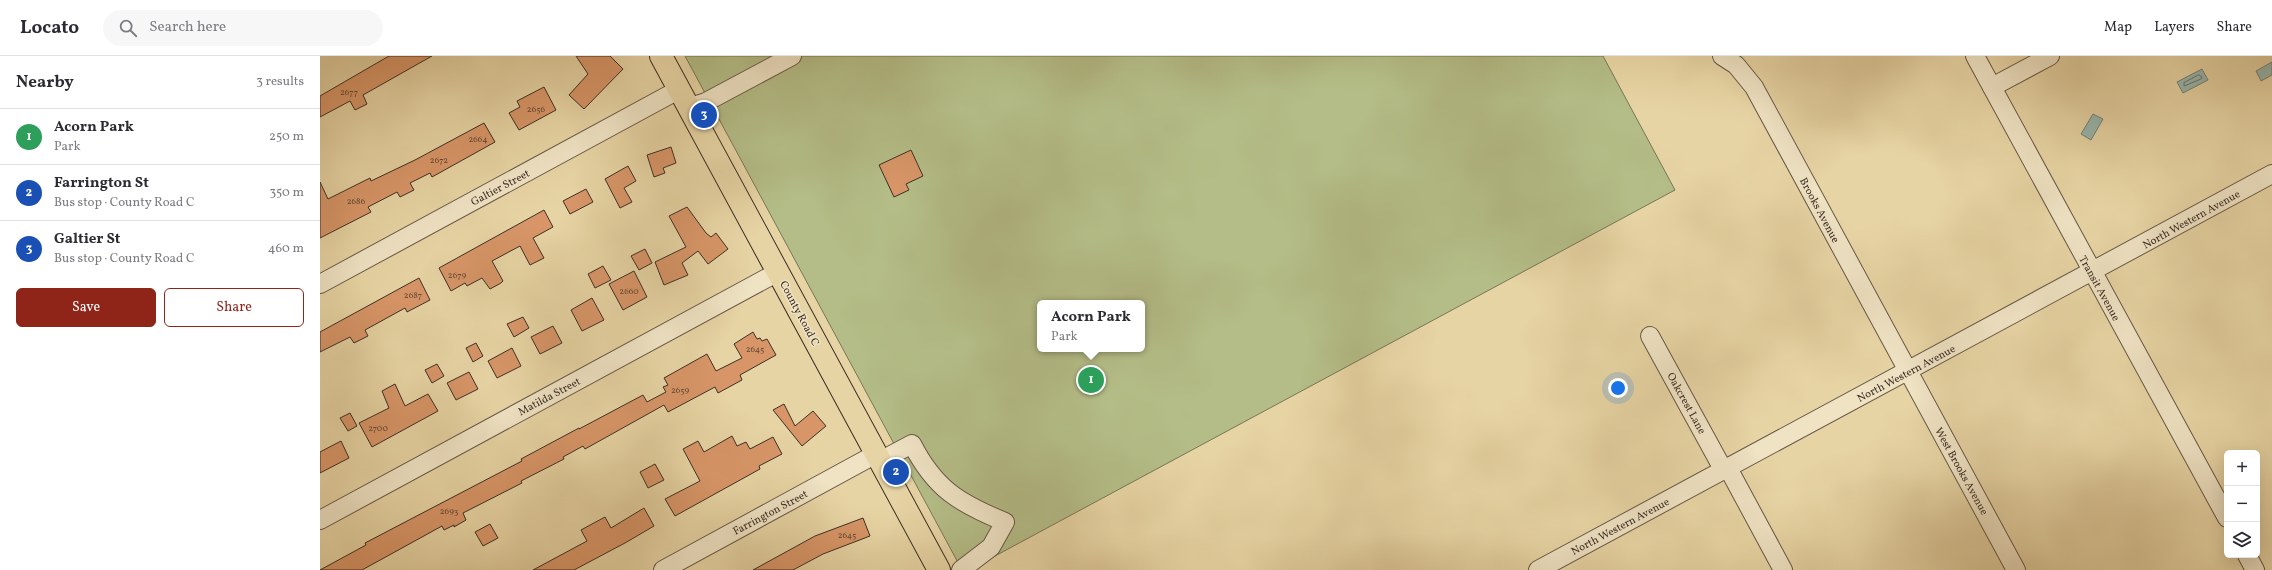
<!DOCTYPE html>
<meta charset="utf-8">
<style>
:root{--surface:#fff;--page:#f7f7f7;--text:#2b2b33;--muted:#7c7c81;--line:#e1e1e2;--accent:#8f2418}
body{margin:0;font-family:Vollkorn,serif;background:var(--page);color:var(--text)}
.controls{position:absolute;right:12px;bottom:12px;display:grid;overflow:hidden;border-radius:6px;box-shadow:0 4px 16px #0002}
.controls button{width:36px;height:36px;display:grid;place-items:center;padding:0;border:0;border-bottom:1px solid var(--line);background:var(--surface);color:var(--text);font:20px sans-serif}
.you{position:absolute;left:1298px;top:332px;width:14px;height:14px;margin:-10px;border:3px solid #fff;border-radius:50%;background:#1a73e8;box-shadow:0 0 0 6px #1a73e833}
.badge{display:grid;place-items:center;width:26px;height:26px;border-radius:50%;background:var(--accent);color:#fff;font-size:13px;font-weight:700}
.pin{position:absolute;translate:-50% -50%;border:2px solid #fff;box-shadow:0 1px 4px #0006}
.popup{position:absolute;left:717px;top:244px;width:108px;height:52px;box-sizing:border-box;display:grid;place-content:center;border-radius:6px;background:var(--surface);filter:drop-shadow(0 1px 3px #0005);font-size:13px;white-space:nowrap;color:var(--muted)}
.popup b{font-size:15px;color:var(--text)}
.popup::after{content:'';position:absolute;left:50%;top:100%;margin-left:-8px;border:8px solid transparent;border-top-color:var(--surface)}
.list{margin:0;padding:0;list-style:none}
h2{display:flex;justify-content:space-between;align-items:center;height:52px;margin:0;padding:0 16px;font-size:17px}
h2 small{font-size:13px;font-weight:400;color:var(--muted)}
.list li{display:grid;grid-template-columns:26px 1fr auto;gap:12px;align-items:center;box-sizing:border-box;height:56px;padding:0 16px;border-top:1px solid var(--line)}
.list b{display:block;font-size:15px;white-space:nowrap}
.list p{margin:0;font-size:13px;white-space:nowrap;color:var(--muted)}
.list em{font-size:13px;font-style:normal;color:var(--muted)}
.actions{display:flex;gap:8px;padding:12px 16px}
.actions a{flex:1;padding:9px 0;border:1px solid var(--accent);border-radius:6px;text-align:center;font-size:14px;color:var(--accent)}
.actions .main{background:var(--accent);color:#fff}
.icon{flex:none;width:22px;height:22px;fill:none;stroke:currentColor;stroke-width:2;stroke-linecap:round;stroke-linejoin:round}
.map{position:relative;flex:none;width:1952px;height:514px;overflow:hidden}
header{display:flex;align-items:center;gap:24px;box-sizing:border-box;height:56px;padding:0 20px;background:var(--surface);border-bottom:1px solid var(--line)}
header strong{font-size:19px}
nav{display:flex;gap:22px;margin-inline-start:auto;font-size:14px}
.search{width:280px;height:36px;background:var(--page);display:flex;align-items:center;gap:10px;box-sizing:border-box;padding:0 14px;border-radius:22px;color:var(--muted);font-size:15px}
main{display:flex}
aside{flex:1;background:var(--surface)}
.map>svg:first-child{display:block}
.green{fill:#b4bd87;stroke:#787657;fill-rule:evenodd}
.water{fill:#98b7ae;stroke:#748178}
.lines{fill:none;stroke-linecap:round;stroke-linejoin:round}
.shore{stroke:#6a736a;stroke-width:1}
.building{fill:#d89668;stroke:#3d2f27}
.minor-casing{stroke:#685846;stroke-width:20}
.major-casing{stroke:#3d2f27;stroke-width:24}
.minor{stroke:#efe3c4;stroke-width:18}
.major{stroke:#e7d4a4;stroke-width:22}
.labels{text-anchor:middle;stroke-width:3;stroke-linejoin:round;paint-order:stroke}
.number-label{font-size:9px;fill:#644937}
.street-label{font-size:11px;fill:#3d2f27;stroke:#efe3c4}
</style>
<header>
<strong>Locato</strong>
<div class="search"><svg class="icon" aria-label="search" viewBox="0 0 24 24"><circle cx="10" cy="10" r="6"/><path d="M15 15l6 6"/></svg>Search here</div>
<nav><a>Map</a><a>Layers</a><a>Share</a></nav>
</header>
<main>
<aside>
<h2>Nearby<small>3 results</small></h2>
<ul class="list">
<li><span class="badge" style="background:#2e9e5b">1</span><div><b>Acorn Park</b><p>Park</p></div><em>250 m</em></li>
<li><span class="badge" style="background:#1a4fb4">2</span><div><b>Farrington St</b><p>Bus stop · County Road C</p></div><em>350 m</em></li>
<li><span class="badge" style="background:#1a4fb4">3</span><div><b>Galtier St</b><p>Bus stop · County Road C</p></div><em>460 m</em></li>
</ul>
<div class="actions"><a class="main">Save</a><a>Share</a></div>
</aside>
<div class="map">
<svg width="1952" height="514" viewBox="0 0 1952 514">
<rect width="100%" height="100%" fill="#e7d4a4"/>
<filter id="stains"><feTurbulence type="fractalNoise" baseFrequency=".005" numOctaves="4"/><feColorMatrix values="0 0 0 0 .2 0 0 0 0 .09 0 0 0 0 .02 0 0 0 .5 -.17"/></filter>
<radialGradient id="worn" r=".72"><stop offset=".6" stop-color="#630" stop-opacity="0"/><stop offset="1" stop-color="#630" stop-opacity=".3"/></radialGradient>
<path class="green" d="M365,0H1283L1355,134L649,514H642ZM720,247H822V293H720Z"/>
<g class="water">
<path d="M1952,6V19L1941,25L1936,15Z"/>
<path d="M1882,13L1888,24L1863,37L1857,26Z"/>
<path d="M1773,58L1783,63L1771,84L1761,78Z"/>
</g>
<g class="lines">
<path class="shore" d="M1879,19L1882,21L1881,23L1864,30V27Z"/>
</g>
<g class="building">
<path d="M69,0H112L43,39L47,48L35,54L30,45L0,61V40Z"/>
<path d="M256,0H290L303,13L264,53L249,39L268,18Z"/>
<path d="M224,31L236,54L199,74L189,57L200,51L197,45Z"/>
<path d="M164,67L175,86L112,121L110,117L90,127L94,134L80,141L77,136L48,151L51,156L0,182V126L8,143L50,122L51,125L95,104Z"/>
<path d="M351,91L356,107L343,112L345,117L334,121L327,99Z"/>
<path d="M591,94L603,120L586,128L589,134L574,141L559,109Z"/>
<path d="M308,110L316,125L304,132L312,146L300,152L285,123Z"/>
<path d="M266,133L273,146L250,158L243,145Z"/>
<path d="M367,151L386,177L391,181L396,177L408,193L388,208L378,195L362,207L368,219L344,229L335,206L366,191L349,160Z"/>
<path d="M224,154L233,171L213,182L224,202L210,209L200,190L172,205L183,225L181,227L170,233L162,222L147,230L145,227L131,235L119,212Z"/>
<path d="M325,193L332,207L319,214L311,200Z"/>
<path d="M283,210L291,224L275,232L268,218Z"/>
<path d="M314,215L327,241L303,254L289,228Z"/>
<path d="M99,222L110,244L87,256L85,252L45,274L48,280L34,287L30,281L0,296V276Z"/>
<path d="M272,242L284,264L262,275L251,254Z"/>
<path d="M203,261L209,272L194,281L187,268Z"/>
<path d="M233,270L242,287L220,298L211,281Z"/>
<path d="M433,276L437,283L440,282L442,285L447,283L456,299L420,319L422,324L398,337L395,331L348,356L344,349L265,393L263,390L243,401L244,403L201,425L202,427L143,457L146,464L134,471V469L124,474L122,470L42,514H0L46,489L45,487L202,405L201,403L259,372V373L323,339L327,346L346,336L343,331L348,329L344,322L387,298L396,315L422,302L414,288Z"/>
<path d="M156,287L163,300L153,306L146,292Z"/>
<path d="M192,292L201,310L177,322L168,305Z"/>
<path d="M117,308L124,320L112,327L105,314Z"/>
<path d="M149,316L158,333L136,344L127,327Z"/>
<path d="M75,328L85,350L108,338L118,355L52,391L39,367L69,352L62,335Z"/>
<path d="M464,348L475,370L493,355L506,370L482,390L453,354Z"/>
<path d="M30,357L37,370L28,375L20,362Z"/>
<path d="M412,380L417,390L426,386L430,393L453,381L462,398L439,410L440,413L355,460L345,443L380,425L363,393L378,385L384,396Z"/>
<path d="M21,385L29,402L0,417V396Z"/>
<path d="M335,408L344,424L328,432L320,416Z"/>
<path d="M324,452L334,470L305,487L254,514H213L267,485L261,474L285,461L291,472Z"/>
<path d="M543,462L550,480L503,498L473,514H433L495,480Z"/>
<path d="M170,468L178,482L163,490L155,476Z"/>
</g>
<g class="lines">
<g class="minor-casing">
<g id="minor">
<path d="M1402,0L1416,9L1434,31L1696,514"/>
<path d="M1655,0L1907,462"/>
<path d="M1672,31L1730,0"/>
<path d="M370,51L386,46L472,0"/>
<path d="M0,228L360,33"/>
<path d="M1330,280L1404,415"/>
<path d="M560,405L592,388C615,433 639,447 685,466L671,491L641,514"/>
<path d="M1408,412L1463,514"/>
<path d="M0,464L458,216"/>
<path d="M1927,499L1935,514"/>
<path d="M343,514L556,398"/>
<path d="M1218,514L1952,118"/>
</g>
</g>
<g class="major-casing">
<path id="major" d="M341,0L619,514"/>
</g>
<use href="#minor" class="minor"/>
<use href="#major" class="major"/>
</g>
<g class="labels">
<g class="number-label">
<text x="29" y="39">2677</text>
<text x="216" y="56">2656</text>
<text x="158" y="86">2664</text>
<text x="119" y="107">2672</text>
<text x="36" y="148">2686</text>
<text x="137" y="222">2679</text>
<text x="309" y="238">2660</text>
<text x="93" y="242">2687</text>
<text x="435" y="296">2645</text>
<text x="360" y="337">2659</text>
<text x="58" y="375">2700</text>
<text x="129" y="458">2693</text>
<text x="527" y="482">2645</text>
</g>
<g class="street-label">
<text transform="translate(180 131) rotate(-28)" y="4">Galtier Street</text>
<text transform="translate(1500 154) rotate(62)" y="4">Brooks Avenue</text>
<text transform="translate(1871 163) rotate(-29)" y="4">North Western Avenue</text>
<text transform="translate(1780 232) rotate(61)" y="4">Transit Avenue</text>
<text transform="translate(480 257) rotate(62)" y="4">County Road C</text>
<text transform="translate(1586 317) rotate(-28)" y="4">North Western Avenue</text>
<text transform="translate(229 340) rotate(-28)" y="4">Matilda Street</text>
<text transform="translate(1367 347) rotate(61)" y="4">Oakcrest Lane</text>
<text transform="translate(1642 415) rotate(61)" y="4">West Brooks Avenue</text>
<text transform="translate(450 456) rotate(-28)" y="4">Farrington Street</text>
<text transform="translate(1300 470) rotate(-28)" y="4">North Western Avenue</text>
</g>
</g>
<rect width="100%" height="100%" filter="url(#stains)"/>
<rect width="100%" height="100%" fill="url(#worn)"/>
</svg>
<div class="controls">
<button>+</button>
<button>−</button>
<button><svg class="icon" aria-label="layers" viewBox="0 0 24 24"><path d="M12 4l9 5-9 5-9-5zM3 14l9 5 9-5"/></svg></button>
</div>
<div class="you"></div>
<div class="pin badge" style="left:771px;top:324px;background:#2e9e5b">1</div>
<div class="popup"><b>Acorn Park</b>Park</div>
<div class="pin badge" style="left:576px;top:416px;background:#1a4fb4">2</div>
<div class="pin badge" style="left:384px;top:59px;background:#1a4fb4">3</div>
</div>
</main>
